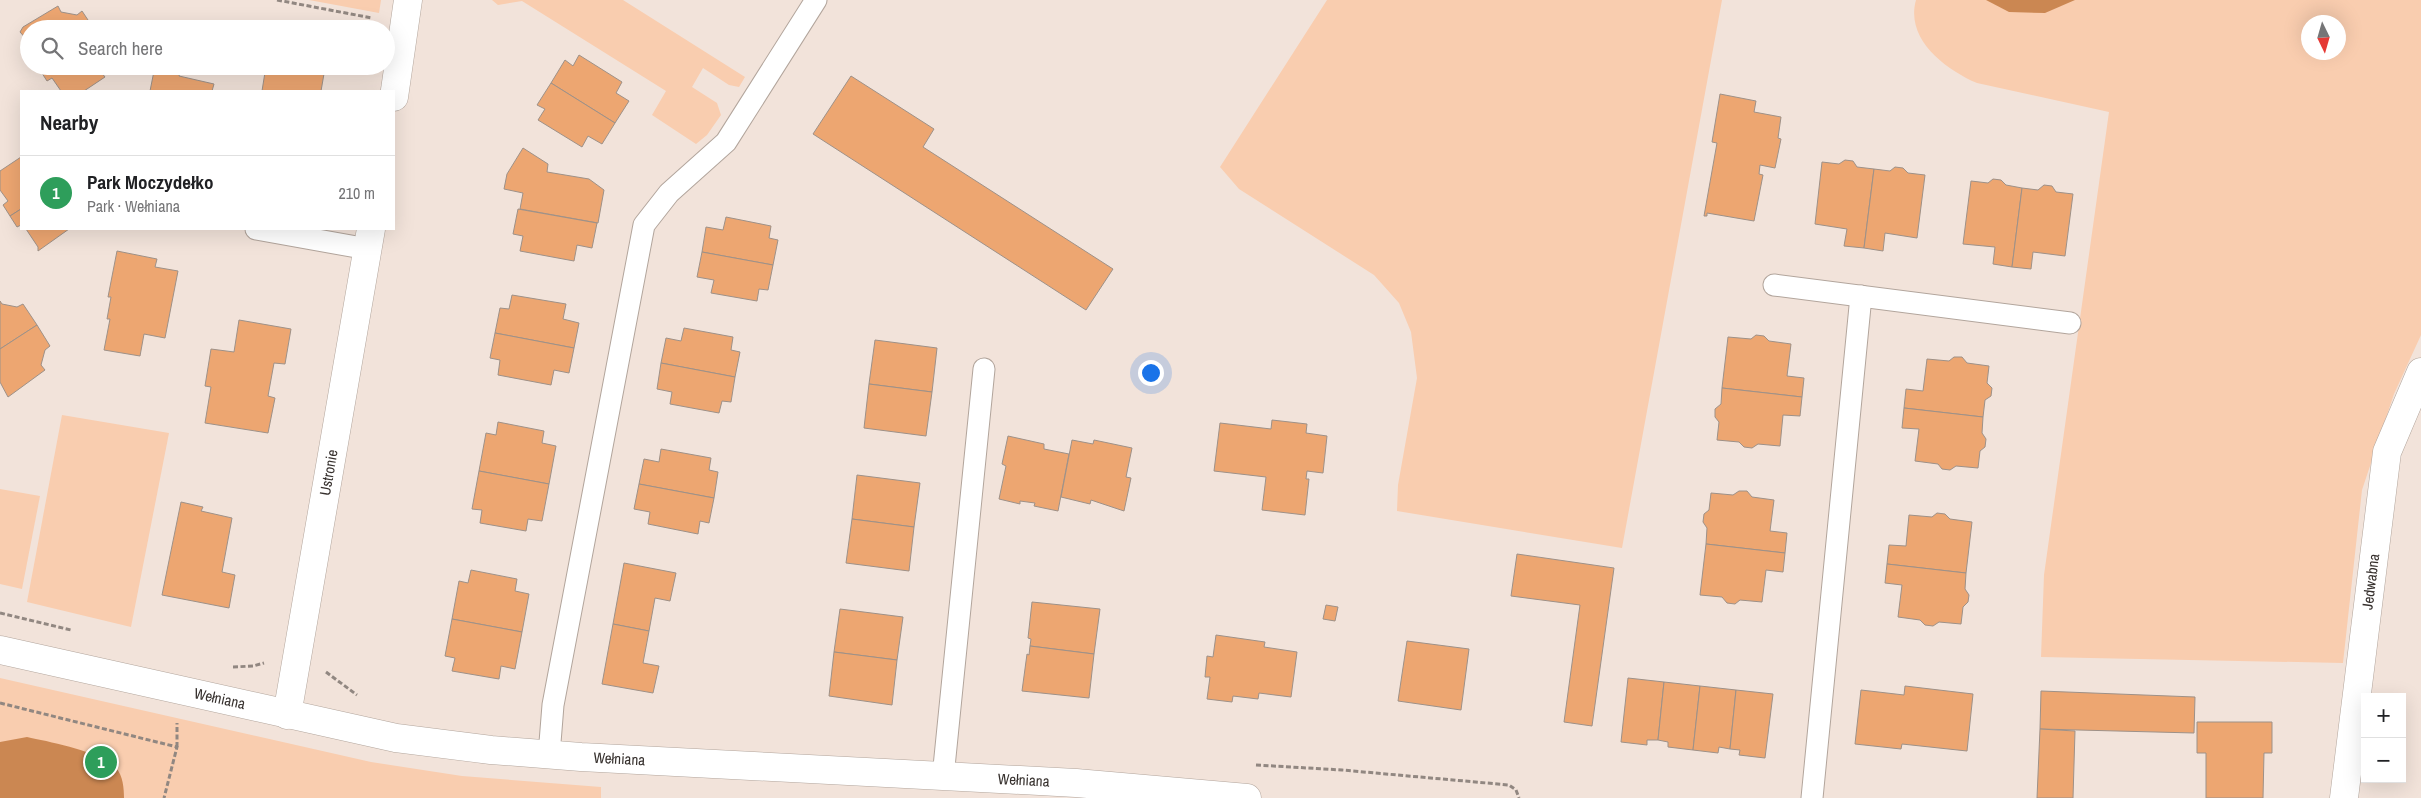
<!DOCTYPE html>
<meta charset="utf-8">
<style>
:root{--surface:#fff;--page:#f6f6f6;--text:#202124;--muted:#757577;--line:#e0e0e0;--accent:#b45309}
body{margin:0;font-family:"Archivo Narrow",sans-serif;background:var(--page);color:var(--text)}
.controls{position:absolute;right:15px;bottom:15px;display:grid;overflow:hidden;border-radius:0px;box-shadow:0 5px 20px #0002}
.controls button{width:45px;height:45px;display:grid;place-items:center;padding:0;border:0;border-bottom:1px solid var(--line);background:var(--surface);color:var(--text);font:25px sans-serif}
.compass{position:absolute;left:2301px;top:15px;width:45px;height:45px;border-radius:50%;background:var(--surface);box-shadow:0 5px 20px #0002;rotate:175deg}
.you{position:absolute;left:1150px;top:372px;width:18px;height:18px;margin:-12px;border:4px solid #fff;border-radius:50%;background:#1a73e8;box-shadow:0 0 0 8px #1a73e833}
.badge{display:grid;place-items:center;width:32px;height:32px;border-radius:50%;background:var(--accent);color:#fff;font-size:16px;font-weight:700}
.pin{position:absolute;translate:-50% -50%;border:2px solid #fff;box-shadow:0 1px 5px #0006}
.list{margin:0;padding:0;list-style:none}
h2{display:flex;justify-content:space-between;align-items:center;height:65px;margin:0;padding:0 20px;font-size:21px}
h2 small{font-size:16px;font-weight:400;color:var(--muted)}
.list li{display:grid;grid-template-columns:32px 1fr auto;gap:15px;align-items:center;box-sizing:border-box;height:75px;padding:0 20px;border-top:1px solid var(--line)}
.list b{display:block;font-size:19px;white-space:nowrap}
.list p{margin:0;font-size:16px;white-space:nowrap;color:var(--muted)}
.list em{font-size:16px;font-style:normal;color:var(--muted)}
.icon{flex:none;width:28px;height:28px;fill:none;stroke:currentColor;stroke-width:2;stroke-linecap:round;stroke-linejoin:round}
.map{position:relative;flex:none;width:2421px;height:798px;overflow:hidden}
.search{position:absolute;background:var(--surface);box-shadow:0 5px 20px #0002;left:20px;top:20px;width:375px;height:55px;display:flex;align-items:center;gap:12px;box-sizing:border-box;padding:0 18px;border-radius:28px;color:var(--muted);font-size:19px}
.panel{position:absolute;background:var(--surface);box-shadow:0 5px 20px #0002;left:20px;top:90px;width:375px;height:140px;border-radius:0px}
.map>svg:first-child{display:block}
.green{fill:#f9cdaf;fill-rule:evenodd}
.water{fill:#cb8752}
.building{fill:#eda671;stroke:#9e9188}
.lines{fill:none;stroke-linecap:round;stroke-linejoin:round}
.service-casing{stroke:#b2a59c;stroke-width:23}
.minor-casing{stroke:#b2a59c;stroke-width:29}
.path{stroke:#918781;stroke-width:3;stroke-dasharray:5 2.5;stroke-linecap:butt}
.service{stroke:#fff;stroke-width:21}
.minor{stroke:#fff;stroke-width:28}
.labels{text-anchor:middle;stroke-width:4;stroke-linejoin:round;paint-order:stroke}
.street-label{font-size:15px;fill:#37312e;stroke:#fff}
</style>
<div class="map">
<svg width="2421" height="798" viewBox="0 0 2421 798">
<rect width="100%" height="100%" fill="#f2e3da"/>
<g class="green">
<path d="M309,0H381L379,13Z"/>
<path d="M492,0H623L745,77L739,87L729,85L703,68L692,87L717,103L721,115L707,135L696,144L652,115L666,91L522,1L498,5Z"/>
<path d="M1327,0H1722L1622,548L1397,511L1398,485L1417,378L1411,332L1399,303L1374,275L1239,189L1220,167Z"/>
<path d="M1916,0H2421V335L2394,394L2362,490L2343,663L2041,657L2044,575L2109,112L1977,83C1945,69 1905,39 1916,0ZM2308,22H2338V52H2308Z"/>
<path d="M62,415L169,433L131,627L27,602Z"/>
<path d="M0,489L40,496L22,589L0,584Z"/>
<path d="M0,678L371,762L462,776L601,787V798H0Z"/>
</g>
<g class="water">
<path d="M1986,0H2075L2045,13L2009,12Z"/>
<path d="M27,737C50,742 99,751 116,768C123,775 124,789 124,798H0V742Z"/>
</g>
<g class="building">
<path d="M58,6L61,12L77,15L82,11L94,29H29V42L20,32L23,27Z"/>
<path d="M579,55L622,82L616,93L629,101L615,123L551,83L565,60L573,66Z"/>
<path d="M45,66H102L101,72L105,77L84,91H61L52,78L47,81L40,70Z"/>
<path d="M155,66L181,69L179,76L214,84L212,91H150Z"/>
<path d="M266,66L325,68L321,91H262Z"/>
<path d="M851,76L934,129L923,147L1113,269L1086,310L813,134Z"/>
<path d="M551,83L615,123L602,144L588,136L582,147L538,120L545,109L537,105Z"/>
<path d="M1720,94L1756,101L1754,112L1781,117L1778,138L1781,139L1775,168L1760,165L1759,174L1763,175L1754,221L1707,213V216H1704L1717,143L1712,142Z"/>
<path d="M523,148L548,164L547,172L589,179L604,190L598,223L520,209L523,193L504,189L507,174Z"/>
<path d="M21,157V209L10,216L3,205L8,201L0,190V171Z"/>
<path d="M1845,160L1853,161L1857,167L1874,169L1864,248L1844,246L1847,229L1815,224L1822,162L1839,164Z"/>
<path d="M1895,167L1903,168L1908,173L1925,175L1917,238L1885,233L1883,251L1864,248L1874,169L1890,171Z"/>
<path d="M1993,179L2001,180L2006,185L2022,188L2012,267L1993,264L1995,247L1963,244L1971,181L1988,183Z"/>
<path d="M2044,185L2052,186L2056,192L2073,194L2065,256L2033,252L2031,269L2012,267L2022,188L2038,190Z"/>
<path d="M21,209V225L17,227L10,216Z"/>
<path d="M518,209L597,223L592,248L577,245L574,261L520,251L523,236L513,234Z"/>
<path d="M726,217L771,226L769,238L778,240L773,265L702,252L706,227L723,230Z"/>
<path d="M26,229H69L38,251V247Z"/>
<path d="M117,251L157,259L155,267L178,271L165,338L144,334L140,356L104,350L110,319H107L111,297H108Z"/>
<path d="M702,252L773,265L768,290L759,289L757,301L711,293L714,280L697,277Z"/>
<path d="M512,295L566,304L563,319L579,323L574,348L495,333L500,308L509,309Z"/>
<path d="M0,301L2,304L17,307L23,304L37,325L0,349Z"/>
<path d="M239,320L291,329L285,364L274,363L268,396L275,398L268,433L205,423L211,387L205,386L211,349L234,352Z"/>
<path d="M37,325L50,346L45,350L41,365L45,370L8,397L0,382V349Z"/>
<path d="M684,328L733,337L731,350L740,352L735,377L661,363L666,338L681,341Z"/>
<path d="M495,333L574,348L569,373L554,370L551,385L498,375L500,360L490,358Z"/>
<path d="M1756,335L1764,336L1769,341L1791,344L1787,376L1804,378L1802,397L1722,388L1728,337L1751,339Z"/>
<path d="M875,340L937,348L932,392L869,384Z"/>
<path d="M1954,357H1962L1967,363L1989,366L1987,383L1992,388L1991,396L1985,400L1983,417L1904,408L1906,389L1923,391L1927,359L1949,361Z"/>
<path d="M661,363L735,377L731,402L722,401L719,413L670,404L672,392L657,389Z"/>
<path d="M869,384L932,392L926,436L864,428Z"/>
<path d="M1722,388L1802,397L1800,416L1783,415L1780,446L1758,444L1752,448L1744,447L1739,442L1717,440L1719,422L1715,417V409L1721,404Z"/>
<path d="M1904,408L1983,417L1982,433L1986,439L1985,447L1980,451L1978,468L1956,466L1950,470L1942,469L1938,464L1915,461L1919,429L1902,428Z"/>
<path d="M1272,420L1307,424L1306,433L1327,436L1323,473L1307,471L1306,479H1309L1305,515L1262,510L1266,477L1214,471L1220,423L1271,429Z"/>
<path d="M498,422L544,431L542,443L556,446L549,484L479,471L486,433L496,435Z"/>
<path d="M1008,436L1044,444V449L1069,454L1058,511L1034,506L1035,503L1020,501V504L999,499L1006,466L1002,464Z"/>
<path d="M1072,440L1093,444L1094,440L1132,448L1126,477L1131,478L1124,511L1091,500L1090,504L1061,497Z"/>
<path d="M661,449L711,458L709,470L718,472L714,498L639,484L644,459L659,462Z"/>
<path d="M479,471L549,484L542,521L528,519L526,531L480,523L482,510L472,509Z"/>
<path d="M857,475L920,483L914,527L852,519Z"/>
<path d="M639,484L714,498L709,523L700,521L698,534L648,524L650,512L634,509Z"/>
<path d="M1739,491H1747L1752,497L1774,500L1770,531L1787,533L1785,553L1706,544L1707,528L1703,522L1704,514L1709,510L1711,493L1733,495Z"/>
<path d="M181,502L203,507L201,511L232,518L222,572L235,575L229,608L162,595Z"/>
<path d="M1937,513L1945,514L1950,519L1972,522L1966,573L1887,564L1889,545L1906,546L1909,515L1932,517Z"/>
<path d="M852,519L914,527L909,571L846,563Z"/>
<path d="M1706,544L1785,553L1783,572L1766,570L1762,602L1740,600L1735,604L1727,603L1722,597L1700,595Z"/>
<path d="M1517,554L1614,568L1592,726L1564,722L1580,605L1511,596Z"/>
<path d="M624,563L676,573L670,601L655,598L649,631L613,624Z"/>
<path d="M1887,564L1966,573L1965,589L1969,595L1968,602L1963,607L1961,624L1939,622L1933,626L1925,625L1920,620L1898,617L1902,585L1885,583Z"/>
<path d="M471,570L517,579L515,591L529,594L522,632L452,619L459,581L468,583Z"/>
<path d="M1032,602L1100,609L1094,654L1030,646L1031,639L1028,638Z"/>
<path d="M1326,605L1338,607L1335,621L1323,619Z"/>
<path d="M840,609L903,617L897,660L834,652Z"/>
<path d="M452,619L522,632L515,669L501,666L499,679L452,671L455,658L445,656Z"/>
<path d="M613,624L649,631L643,663L659,666L653,693L602,684Z"/>
<path d="M1216,635L1265,642L1264,647L1297,652L1291,697L1259,693L1258,699L1233,696L1232,702L1207,699L1210,677H1205L1207,656L1213,657Z"/>
<path d="M1407,641L1469,649L1461,710L1398,701Z"/>
<path d="M1030,646L1094,654L1089,698L1022,691L1027,654L1029,655Z"/>
<path d="M834,652L897,660L892,705L829,696Z"/>
<path d="M1628,678L1664,682L1658,740H1647V745L1621,742Z"/>
<path d="M1664,682L1700,686L1693,750L1668,747V742L1658,740Z"/>
<path d="M1700,686L1736,690L1730,749L1719,747L1718,753L1693,750Z"/>
<path d="M1905,686L1973,694L1967,751L1902,744L1901,749L1855,744L1861,690L1904,695Z"/>
<path d="M1736,690L1773,694L1765,758L1739,755L1740,750L1730,749Z"/>
<path d="M2041,691L2195,697L2194,733L2040,729Z"/>
<path d="M2197,722H2272V753H2264L2263,798H2206V753H2197Z"/>
<path d="M2040,729L2075,731L2073,798H2037Z"/>
</g>
<g class="lines">
<g class="service-casing">
<g id="service">
<path d="M256,229L368,249"/>
<path d="M1774,285L2070,323"/>
<path d="M549,755L553,705L644,225L669,193L726,142L816,0"/>
<path d="M943,777L984,369"/>
<path d="M1812,798L1861,296"/>
</g>
</g>
<g class="minor-casing">
<g id="minor">
<path d="M394,97L408,0"/>
<path id="s1" d="M0,650L396,738L491,750L581,757L1076,783L1247,798"/>
<path id="s2" d="M287,715L371,229"/>
<path id="s3" d="M2344,798L2387,452L2421,372"/>
</g>
</g>
<g class="path">
<path d="M277,0L372,18"/>
<path d="M0,613L71,630"/>
<path d="M233,667L253,666L264,663"/>
<path d="M326,672L357,695"/>
<path d="M0,703L177,747L164,798"/>
<path d="M177,747V723"/>
<path d="M1256,765L1342,770L1509,785L1516,790L1519,798"/>
</g>
<use href="#service" class="service"/>
<use href="#minor" class="minor"/>
</g>
<g class="labels">
<g class="street-label">
<text dy="5" stroke="none"><textPath href="#s2" startOffset="246">Ustronie</textPath></text>
<text dy="5" stroke="none"><textPath href="#s3" startOffset="218">Jedwabna</textPath></text>
<text dy="5" stroke="none"><textPath href="#s1" startOffset="225">Wełniana</textPath></text>
<text dy="5" stroke="none"><textPath href="#s1" startOffset="630">Wełniana</textPath></text>
<text dy="5" stroke="none"><textPath href="#s1" startOffset="1035">Wełniana</textPath></text>
</g>
</g>
</svg>
<div class="controls">
<button>+</button>
<button>−</button>
</div>
<svg class="compass" viewBox="-18 -18 36 36"><path d="M0-13l5 13h-10z" fill="#e53935"/><path d="M0 13l5-13h-10z" fill="#757577"/></svg>
<div class="you"></div>
<div class="pin badge" style="left:101px;top:762px;background:#2e9e5b">1</div>
<div class="search"><svg class="icon" aria-label="search" viewBox="0 0 24 24"><circle cx="10" cy="10" r="6"/><path d="M15 15l6 6"/></svg>Search here</div>
<section class="panel">
<h2>Nearby<small></small></h2>
<ul class="list">
<li><span class="badge" style="background:#2e9e5b">1</span><div><b>Park Moczydełko</b><p>Park · Wełniana</p></div><em>210 m</em></li>
</ul>
</section>
</div>
